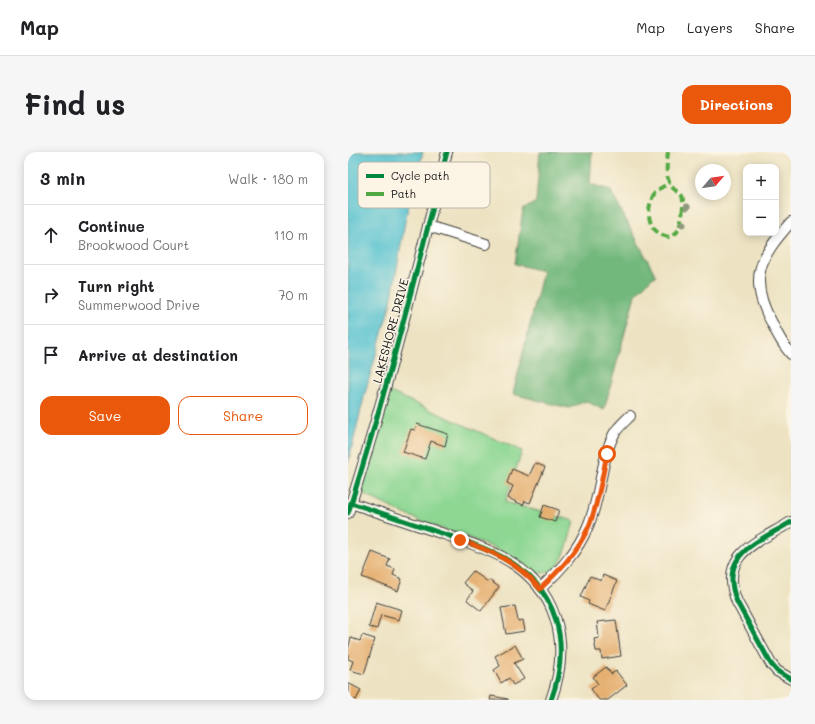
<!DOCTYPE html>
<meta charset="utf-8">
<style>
:root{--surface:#fff;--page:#f6f6f6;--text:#202124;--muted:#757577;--line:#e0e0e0;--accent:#ea580c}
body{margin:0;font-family:Mali,sans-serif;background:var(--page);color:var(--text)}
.controls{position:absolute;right:12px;top:12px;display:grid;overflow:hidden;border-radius:8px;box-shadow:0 2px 10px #0003}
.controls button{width:36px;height:36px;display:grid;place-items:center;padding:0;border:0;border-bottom:1px solid var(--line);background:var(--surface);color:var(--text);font:20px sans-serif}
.compass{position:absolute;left:347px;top:12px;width:36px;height:36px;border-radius:50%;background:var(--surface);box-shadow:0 2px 10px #0003;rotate:61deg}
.stop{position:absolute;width:12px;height:12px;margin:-9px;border:3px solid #ea580c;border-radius:50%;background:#fff}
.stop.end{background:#ea580c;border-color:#fff;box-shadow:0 1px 4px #0008}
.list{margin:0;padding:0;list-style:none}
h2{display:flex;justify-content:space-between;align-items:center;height:52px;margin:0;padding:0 16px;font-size:17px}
h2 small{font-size:13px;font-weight:400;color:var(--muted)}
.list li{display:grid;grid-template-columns:26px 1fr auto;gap:12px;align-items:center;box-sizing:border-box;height:60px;padding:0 16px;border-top:1px solid var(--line)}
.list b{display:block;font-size:15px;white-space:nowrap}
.list p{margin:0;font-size:13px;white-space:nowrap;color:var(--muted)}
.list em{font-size:13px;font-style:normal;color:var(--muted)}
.actions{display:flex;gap:8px;padding:12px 16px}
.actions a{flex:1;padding:9px 0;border:1px solid var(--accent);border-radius:12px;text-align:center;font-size:14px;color:var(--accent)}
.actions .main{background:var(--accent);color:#fff}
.icon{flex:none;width:22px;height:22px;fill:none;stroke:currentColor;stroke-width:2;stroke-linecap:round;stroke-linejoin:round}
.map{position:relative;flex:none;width:443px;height:548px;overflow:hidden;border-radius:12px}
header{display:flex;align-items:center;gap:24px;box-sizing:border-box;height:56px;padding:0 20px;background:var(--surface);border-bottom:1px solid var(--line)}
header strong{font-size:19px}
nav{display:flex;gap:22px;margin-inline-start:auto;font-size:14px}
.intro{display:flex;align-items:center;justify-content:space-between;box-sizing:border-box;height:96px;padding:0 24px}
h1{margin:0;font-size:28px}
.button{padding:10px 18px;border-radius:12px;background:var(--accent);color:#fff;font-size:14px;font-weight:700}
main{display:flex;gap:24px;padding:0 24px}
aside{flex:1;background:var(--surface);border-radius:12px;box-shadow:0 2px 10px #0003}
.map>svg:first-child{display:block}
.green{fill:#8dd793;stroke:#547a58}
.forest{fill:#72b87d;stroke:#476a4c}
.water{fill:#56c2d0;stroke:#396f76}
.building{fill:#e5af70}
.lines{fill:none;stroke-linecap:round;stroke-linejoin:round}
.minor-casing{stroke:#3b3a35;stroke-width:12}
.minor{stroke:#fff;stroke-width:10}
.quiet{stroke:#52a943;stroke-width:4;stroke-dasharray:8 4;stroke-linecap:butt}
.cycleway-casing{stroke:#fcf5e5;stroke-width:8}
.cycleway{stroke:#00873e;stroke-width:5}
.tree{fill:#90997e}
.route{stroke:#ea580c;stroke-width:5}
.labels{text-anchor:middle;stroke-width:3;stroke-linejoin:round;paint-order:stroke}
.street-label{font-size:12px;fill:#1c1c1c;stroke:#fcf5e5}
.key{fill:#fcf5e5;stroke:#b9b4a9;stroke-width:1}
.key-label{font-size:11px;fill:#1c1c1c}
</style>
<header>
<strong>Map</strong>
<nav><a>Map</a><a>Layers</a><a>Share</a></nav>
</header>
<div class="intro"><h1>Find us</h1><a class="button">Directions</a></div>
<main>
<aside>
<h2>3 min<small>Walk · 180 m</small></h2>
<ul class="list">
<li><svg class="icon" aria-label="ahead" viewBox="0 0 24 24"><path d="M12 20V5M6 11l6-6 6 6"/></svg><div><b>Continue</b><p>Brookwood Court</p></div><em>110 m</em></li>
<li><svg class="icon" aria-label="right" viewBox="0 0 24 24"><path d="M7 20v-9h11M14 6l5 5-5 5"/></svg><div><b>Turn right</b><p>Summerwood Drive</p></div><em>70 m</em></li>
<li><svg class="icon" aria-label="arrive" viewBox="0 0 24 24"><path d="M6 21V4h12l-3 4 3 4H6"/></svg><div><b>Arrive at destination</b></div></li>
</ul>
<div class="actions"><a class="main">Save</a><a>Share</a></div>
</aside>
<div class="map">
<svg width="443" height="548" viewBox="0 0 443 548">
<rect width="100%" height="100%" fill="#fcf5e5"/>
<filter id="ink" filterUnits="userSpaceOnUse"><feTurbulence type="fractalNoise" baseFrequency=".025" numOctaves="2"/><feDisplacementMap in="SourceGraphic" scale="8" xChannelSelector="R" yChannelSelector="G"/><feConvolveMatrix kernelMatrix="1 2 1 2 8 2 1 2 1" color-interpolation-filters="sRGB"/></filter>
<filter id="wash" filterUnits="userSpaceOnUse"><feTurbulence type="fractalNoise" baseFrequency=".012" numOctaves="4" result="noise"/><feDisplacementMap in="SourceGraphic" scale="16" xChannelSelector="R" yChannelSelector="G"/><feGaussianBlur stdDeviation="0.9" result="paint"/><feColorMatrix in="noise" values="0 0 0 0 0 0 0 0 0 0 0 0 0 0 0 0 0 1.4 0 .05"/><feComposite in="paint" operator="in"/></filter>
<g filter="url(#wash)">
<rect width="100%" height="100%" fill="#ede3c3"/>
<path class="green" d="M42,240L174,299L157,350L226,369C222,383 217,410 205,418C201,421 192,421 187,422C151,391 116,386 73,369C53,361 32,350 12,340Z"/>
<path class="forest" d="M192,0H244L242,32L262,38L308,124L304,126L287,143L256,258L238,249L221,256L165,242L195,119L167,112L175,58L188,50Z"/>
<path class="water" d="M0,0H75L58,64L43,150L17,241L0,311Z"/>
<g id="blocks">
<g class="building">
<path d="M69,272L100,282L97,294L83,289L77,307L55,300L63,277L67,278Z"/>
<path d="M187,311L197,315L182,351L177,349L175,353L160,346L165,334L159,331L164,317L181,324Z"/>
<path d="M196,353L211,358L207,370L192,365Z"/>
<path d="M24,400L42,407L39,414L47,417L45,423L54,427L50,439L14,425Z"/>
<path d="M125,419L140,430L141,428L151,435L133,459L119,448L125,439L115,431Z"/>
<path d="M255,423L269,429L257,459L240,452L241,449L233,445L242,424L253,429Z"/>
<path d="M28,450L54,458L51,468L33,463L29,477L21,475Z"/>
<path d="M167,454L170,469L175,468L177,479L158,482L153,456Z"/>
<path d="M268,468L273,504L254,507L253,499H248L246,487L251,486L249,470Z"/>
<path d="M14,483L27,487L16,522L2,518L5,509L0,507V497L3,486L12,489Z"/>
<path d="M167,493L175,507L166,511L176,527L165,533L161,526L153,531L146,518L152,514L147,504Z"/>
<path d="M258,515L263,522L268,519L279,533L260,548H251L243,537L250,532L245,525Z"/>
<path d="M0,531L13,538L8,548H0Z"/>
<path d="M143,544L160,547V548H142Z"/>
</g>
</g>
</g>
<g filter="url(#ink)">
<use href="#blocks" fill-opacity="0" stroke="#3b3a35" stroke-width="1"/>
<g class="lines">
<g class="minor-casing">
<g id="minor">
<path d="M443,70C412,105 399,126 424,171C429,182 435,193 443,202"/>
<path d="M80,74L138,92"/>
<path d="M3,351C30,360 57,369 84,378C107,386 132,393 154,405C210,435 224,491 203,548"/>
<path d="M0,361C38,242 68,121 99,0"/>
<path d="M443,370C411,390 369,401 389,450L423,512L429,519L443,527"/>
<path d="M192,437C212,418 230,399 240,374C253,345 252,310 266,282C270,275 276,270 282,264"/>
</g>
</g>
<use href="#minor" class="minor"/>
<path class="quiet" d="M320,0C319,11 316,27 325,36C327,39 332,40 334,44C337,50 333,75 329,80C327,82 323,84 321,85C299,81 297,59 306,42C310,37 316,34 322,31"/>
<g class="cycleway-casing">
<g id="cycleway">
<path d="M3,351C30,360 57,369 84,378C107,386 132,393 154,405C210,435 224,491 203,548"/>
<path d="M0,361C38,242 68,121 99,0"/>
<path d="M443,370C411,390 369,401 389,450L423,512L429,519L443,527"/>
</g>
</g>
<use href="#cycleway" class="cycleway"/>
</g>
<g class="tree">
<circle cx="339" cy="55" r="3.5"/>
<circle cx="335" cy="72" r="3.5"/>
</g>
</g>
<g class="lines" filter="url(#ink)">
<path class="route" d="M112,388C144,399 169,410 192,437C212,418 230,399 241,374C250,352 254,326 259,302"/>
</g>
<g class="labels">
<g class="street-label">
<text transform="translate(43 179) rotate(-75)" y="4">LAKESHORE DRIVE</text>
</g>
</g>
<rect x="10" y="10" width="132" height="46" rx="6" class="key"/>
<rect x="18" y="22" width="18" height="4" fill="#00873e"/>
<rect x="18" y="40" width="18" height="4" fill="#52a943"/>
<g class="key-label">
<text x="43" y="28">Cycle path</text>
<text x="43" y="46">Path</text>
</g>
</svg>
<div class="controls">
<button>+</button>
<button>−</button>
</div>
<svg class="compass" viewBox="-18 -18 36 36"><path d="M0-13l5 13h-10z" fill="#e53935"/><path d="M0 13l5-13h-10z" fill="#757577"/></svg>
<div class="stop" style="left:259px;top:302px"></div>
<div class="stop end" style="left:112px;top:388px"></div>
</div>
</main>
